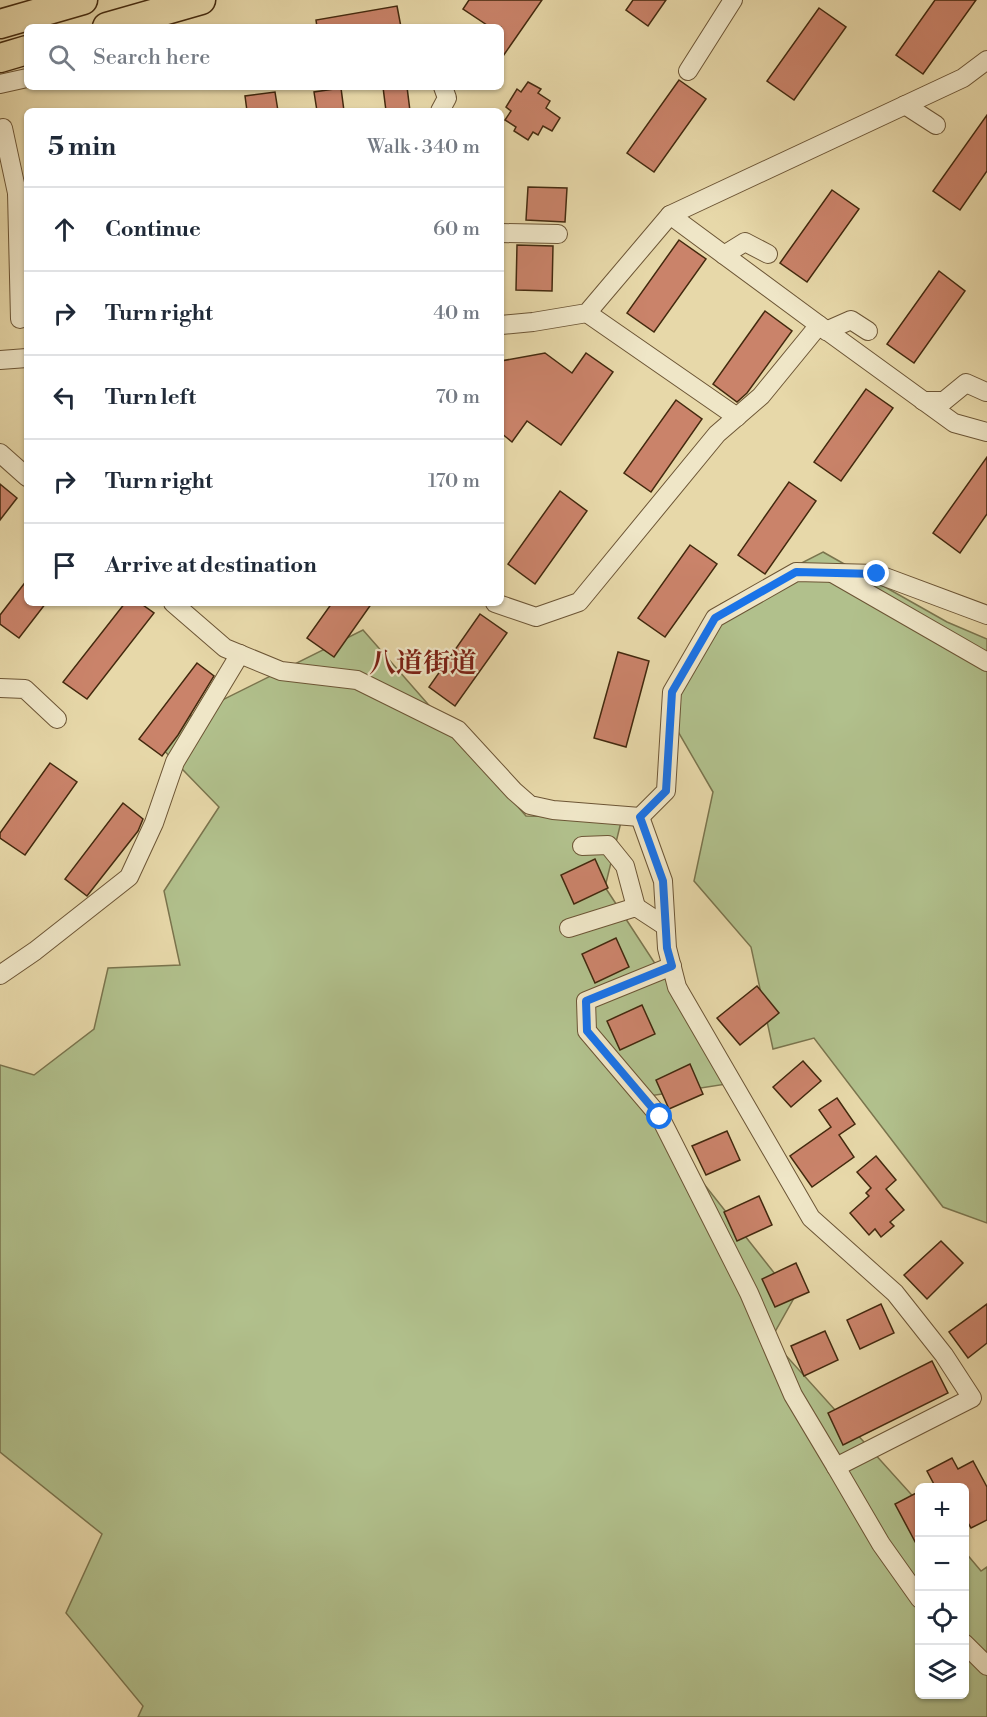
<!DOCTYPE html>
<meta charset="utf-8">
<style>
:root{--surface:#fff;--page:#f6f6f7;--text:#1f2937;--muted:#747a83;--line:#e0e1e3}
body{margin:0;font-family:"Libre Bodoni","Noto Serif SC",serif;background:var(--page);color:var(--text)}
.controls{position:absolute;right:18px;bottom:18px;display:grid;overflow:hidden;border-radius:9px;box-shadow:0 2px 4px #0004}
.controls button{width:54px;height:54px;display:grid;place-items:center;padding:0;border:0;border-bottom:2px solid var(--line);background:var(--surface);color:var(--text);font:30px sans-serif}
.stop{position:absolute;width:18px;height:18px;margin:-14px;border:4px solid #1a73e8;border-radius:50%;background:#fff}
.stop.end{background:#1a73e8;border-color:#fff;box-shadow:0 2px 6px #0008}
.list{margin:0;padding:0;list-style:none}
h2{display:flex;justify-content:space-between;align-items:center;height:78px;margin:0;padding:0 24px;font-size:26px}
h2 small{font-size:20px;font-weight:400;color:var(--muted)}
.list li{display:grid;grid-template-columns:39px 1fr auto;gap:18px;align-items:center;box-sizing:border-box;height:84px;padding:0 24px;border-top:2px solid var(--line)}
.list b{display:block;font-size:22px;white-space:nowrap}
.list em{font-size:20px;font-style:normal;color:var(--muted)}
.icon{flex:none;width:33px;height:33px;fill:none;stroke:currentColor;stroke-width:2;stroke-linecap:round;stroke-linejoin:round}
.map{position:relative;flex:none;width:987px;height:1717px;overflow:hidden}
.search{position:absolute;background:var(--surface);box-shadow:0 2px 4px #0004;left:24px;top:24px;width:480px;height:66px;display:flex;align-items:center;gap:15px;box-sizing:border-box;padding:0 21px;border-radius:9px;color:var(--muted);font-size:22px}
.panel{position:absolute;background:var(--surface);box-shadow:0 2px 4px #0004;left:24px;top:108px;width:480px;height:498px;border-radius:9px}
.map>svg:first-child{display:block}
.green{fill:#b1c08c;stroke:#7a744d;stroke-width:1.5}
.building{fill:#ca836a;stroke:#43290e;stroke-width:1.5}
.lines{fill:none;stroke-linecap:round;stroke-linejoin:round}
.minor-casing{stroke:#6c5535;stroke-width:20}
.primary-casing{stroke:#43290e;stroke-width:31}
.minor{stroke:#efe6c7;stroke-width:18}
.primary{stroke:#e7d8a9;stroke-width:28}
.route{stroke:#1a73e8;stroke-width:8}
.labels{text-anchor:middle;stroke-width:4.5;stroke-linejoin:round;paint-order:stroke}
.district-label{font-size:27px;font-weight:bold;fill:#7a1f14;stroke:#efe6c7}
</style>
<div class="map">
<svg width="987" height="1717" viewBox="0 0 987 1717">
<rect width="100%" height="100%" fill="#e7d8a9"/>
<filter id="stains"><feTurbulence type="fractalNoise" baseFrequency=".00333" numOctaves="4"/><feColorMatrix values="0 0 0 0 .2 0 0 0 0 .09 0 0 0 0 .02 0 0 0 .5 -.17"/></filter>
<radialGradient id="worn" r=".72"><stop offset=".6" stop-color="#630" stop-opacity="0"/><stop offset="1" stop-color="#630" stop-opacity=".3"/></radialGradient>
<g class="green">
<path d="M823,552L947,622L987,639V1223L943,1207L814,1038L773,1049L751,947L694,881L713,792L669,716L721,604Z"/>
<path d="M363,630L526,816L622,818L605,887L733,1083L636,1098L794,1298L771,1339L919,1503L920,1694H964L965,1552L981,1571L987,1567V1717H138L143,1706L66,1613L102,1534L0,1452V1065L34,1075L94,1029L108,968L180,965L164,891L219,807L150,736Z"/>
</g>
<g class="building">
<path d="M469,0H542L501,59V27H490L463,9Z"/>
<path d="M633,0H666L648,26L626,10Z"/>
<path d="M935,0H976L923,74L896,55Z"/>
<path d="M397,6L401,27H317L316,20Z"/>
<path d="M819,8L846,27L794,100L767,81Z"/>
<path d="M679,80L706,99L654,172L627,153Z"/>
<path d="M528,82L541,89L538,93L550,101L546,108L560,118L552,131L543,126L538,135L533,132L528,140L514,131L516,127L505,120L511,111L506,107L517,89L521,92Z"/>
<path d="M383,87H407L410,111H386Z"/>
<path d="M341,88L344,111H317L314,92Z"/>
<path d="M275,92L278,111H247L245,96Z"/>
<path d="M987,115V171L960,210L933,191Z"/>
<path d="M528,187L567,188L565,222L526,220Z"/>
<path d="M832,190L859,209L807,282L780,263Z"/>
<path d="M679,240L706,259L654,332L627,313Z"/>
<path d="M517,245L553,246L552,291L516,290Z"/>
<path d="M939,271L965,291L914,363L887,344Z"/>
<path d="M765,311L792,331L747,393L737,402L713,384Z"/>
<path d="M545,353L572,373L586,353L613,372L561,445L527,421L512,442L501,433V361Z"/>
<path d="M866,389L893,408L841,481L814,462Z"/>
<path d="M676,400L702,419L651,492L624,473Z"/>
<path d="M987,457V514L960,553L933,533Z"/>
<path d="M789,482L816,501L765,574L738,555Z"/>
<path d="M0,484L17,498L0,520Z"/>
<path d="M560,491L587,511L535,584L508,564Z"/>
<path d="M690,545L717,564L665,637L638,618Z"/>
<path d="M27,580V603H46L19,638L0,624V615Z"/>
<path d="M125,603H140L154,613L87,699L63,682Z"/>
<path d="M332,603H372L334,657L307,638Z"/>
<path d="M480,614L507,633L455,706L429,687Z"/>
<path d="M618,652L649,661L626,747L594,738Z"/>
<path d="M197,663L214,676L178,735L162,756L139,739Z"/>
<path d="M50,763L77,782L25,855L0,838V833Z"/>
<path d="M123,803L143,819L138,831L87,896L65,879Z"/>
<path d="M595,859L608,888L574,904L561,875Z"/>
<path d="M616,938L629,967L595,983L582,954Z"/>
<path d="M757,986L779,1013L740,1045L717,1018Z"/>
<path d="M642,1005L655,1034L620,1050L607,1021Z"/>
<path d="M803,1061L821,1081L791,1107L773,1087Z"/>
<path d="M690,1064L703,1094L669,1109L656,1080Z"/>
<path d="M837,1098L855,1124L839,1135L854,1157L812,1187L790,1156L831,1127L819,1110Z"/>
<path d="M727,1131L740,1160L706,1175L692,1146Z"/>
<path d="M876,1156L896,1180L886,1189L904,1210L890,1222L894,1226L881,1237L875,1229L869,1235L850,1213L869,1196L866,1193L871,1188L857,1172Z"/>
<path d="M759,1196L772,1225L737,1241L724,1212Z"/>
<path d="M941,1241L963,1263L927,1299L904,1275Z"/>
<path d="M796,1263L809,1292L775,1307L762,1279Z"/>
<path d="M881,1304L894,1333L860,1349L847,1320Z"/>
<path d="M987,1304V1343L968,1358L949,1332Z"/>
<path d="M825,1331L838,1360L804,1376L791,1346Z"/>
<path d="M932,1361L948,1393L843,1445L828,1413Z"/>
<path d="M952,1458L958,1469L973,1461L987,1487V1520L971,1528L964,1516V1488H936L927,1471Z"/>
<path d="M920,1491V1551L895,1504Z"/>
</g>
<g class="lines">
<g class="minor-casing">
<g id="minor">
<path d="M688,71L733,0"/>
<path d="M0,84L27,78"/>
<path d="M905,105L936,125"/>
<path d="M440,111L447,98L443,87"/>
<path d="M3,128L17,193"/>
<path d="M670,215L819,325"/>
<path d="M501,233L558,234"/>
<path d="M724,255L745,242L768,254"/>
<path d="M587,313L737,417"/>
<path d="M20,319L17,193L27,191"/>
<path d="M501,325L533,322L587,313L670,215L963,78L987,60"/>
<path d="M826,331L851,320L868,331"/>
<path d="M0,360L27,358"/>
<path d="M923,401H944L966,383L986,392"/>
<path d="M0,453L27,477"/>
<path d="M834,574L987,662"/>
<path d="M173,603L225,648L281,671L357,680L458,730L514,791L530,805L553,810L640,817L666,791L672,692L715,618L796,572L877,574L987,615"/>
<path d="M495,603L536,617L579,602L717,434L761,396L819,325L954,423L987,432"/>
<path d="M0,688L25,689L57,719"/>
<path d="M640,817L663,881L667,948L677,987L811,1218L895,1293L944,1355L972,1398L836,1467L881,1544L920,1599"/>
<path d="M582,846L608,845L625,866L636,907"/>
<path d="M569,928L636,907L665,926"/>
<path d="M672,966L586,1001L587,1031L660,1117L749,1293L793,1395L836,1467"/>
<path d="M0,975L35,951L129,877L154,823L175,762L240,654"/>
<path d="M964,1643L987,1666"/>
</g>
</g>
<g class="primary-casing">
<g id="primary">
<path d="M0,24L83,0"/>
<path d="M107,27L201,0"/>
<path d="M0,58L27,50"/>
</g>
</g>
<use href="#minor" class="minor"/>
<use href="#primary" class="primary"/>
</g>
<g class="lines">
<path class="route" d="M660,1117L587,1031L586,1001L672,966L667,948L663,881L640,817L666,791L672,692L715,618L796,572L877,574"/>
</g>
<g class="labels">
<g class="district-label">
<text x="423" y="672">八道街道</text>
</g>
</g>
<rect width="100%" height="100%" filter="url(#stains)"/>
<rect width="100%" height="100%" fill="url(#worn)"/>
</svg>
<div class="controls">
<button>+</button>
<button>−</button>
<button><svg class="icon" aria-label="locate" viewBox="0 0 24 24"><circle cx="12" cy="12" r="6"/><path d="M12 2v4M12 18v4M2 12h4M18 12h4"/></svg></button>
<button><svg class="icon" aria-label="layers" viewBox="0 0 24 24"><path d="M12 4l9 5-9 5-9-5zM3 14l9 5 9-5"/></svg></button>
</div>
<div class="stop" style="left:660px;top:1117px"></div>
<div class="stop end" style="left:877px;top:574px"></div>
<div class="search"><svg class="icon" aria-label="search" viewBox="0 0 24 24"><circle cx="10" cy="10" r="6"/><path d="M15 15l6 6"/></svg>Search here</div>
<section class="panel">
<h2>5 min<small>Walk · 340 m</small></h2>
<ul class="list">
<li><svg class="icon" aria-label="ahead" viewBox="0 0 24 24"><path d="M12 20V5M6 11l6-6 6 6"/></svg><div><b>Continue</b></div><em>60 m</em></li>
<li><svg class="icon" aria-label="right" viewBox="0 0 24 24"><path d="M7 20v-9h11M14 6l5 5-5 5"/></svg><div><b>Turn right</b></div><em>40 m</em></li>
<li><svg class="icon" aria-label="left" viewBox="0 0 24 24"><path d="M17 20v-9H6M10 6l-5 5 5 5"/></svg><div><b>Turn left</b></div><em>70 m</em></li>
<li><svg class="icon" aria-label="right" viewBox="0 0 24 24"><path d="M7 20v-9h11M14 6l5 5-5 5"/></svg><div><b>Turn right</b></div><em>170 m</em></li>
<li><svg class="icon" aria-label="arrive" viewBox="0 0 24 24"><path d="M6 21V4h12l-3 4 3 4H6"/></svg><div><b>Arrive at destination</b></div></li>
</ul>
</section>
</div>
